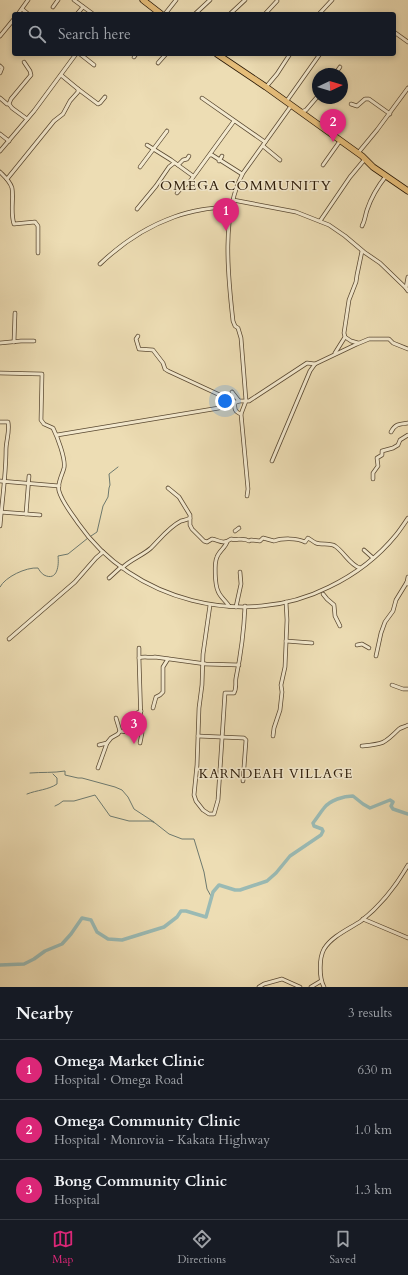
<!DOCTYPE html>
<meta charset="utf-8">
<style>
:root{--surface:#171b24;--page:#20242c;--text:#f1f3f6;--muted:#9ea1a6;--line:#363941;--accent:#db2777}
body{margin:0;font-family:Cardo,serif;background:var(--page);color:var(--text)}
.compass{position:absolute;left:312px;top:68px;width:36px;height:36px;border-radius:50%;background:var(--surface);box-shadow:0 2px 6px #0003;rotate:86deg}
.you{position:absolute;left:225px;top:401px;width:14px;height:14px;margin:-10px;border:3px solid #fff;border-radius:50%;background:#1a73e8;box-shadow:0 0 0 6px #1a73e833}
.badge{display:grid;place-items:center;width:26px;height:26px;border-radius:50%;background:var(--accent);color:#fff;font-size:13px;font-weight:700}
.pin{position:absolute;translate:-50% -33px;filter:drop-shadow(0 1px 2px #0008)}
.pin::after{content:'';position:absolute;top:21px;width:14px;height:12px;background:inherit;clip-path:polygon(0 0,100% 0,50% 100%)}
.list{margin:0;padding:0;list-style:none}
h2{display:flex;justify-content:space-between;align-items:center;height:52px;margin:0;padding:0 16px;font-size:17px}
h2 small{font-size:13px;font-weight:400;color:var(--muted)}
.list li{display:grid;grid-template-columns:26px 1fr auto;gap:12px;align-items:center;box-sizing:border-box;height:60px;padding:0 16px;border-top:1px solid var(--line)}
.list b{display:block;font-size:15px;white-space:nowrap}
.list p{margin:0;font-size:13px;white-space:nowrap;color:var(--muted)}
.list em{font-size:13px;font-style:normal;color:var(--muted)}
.icon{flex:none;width:22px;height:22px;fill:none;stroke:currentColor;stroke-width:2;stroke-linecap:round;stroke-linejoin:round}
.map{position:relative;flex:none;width:408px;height:987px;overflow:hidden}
.search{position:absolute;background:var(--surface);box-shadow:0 2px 6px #0003;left:12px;right:12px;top:12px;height:44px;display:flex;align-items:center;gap:10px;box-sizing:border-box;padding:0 14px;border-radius:4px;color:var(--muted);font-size:15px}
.sheet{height:232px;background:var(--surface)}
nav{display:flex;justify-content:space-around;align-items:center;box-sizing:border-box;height:56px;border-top:1px solid var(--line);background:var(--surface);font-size:11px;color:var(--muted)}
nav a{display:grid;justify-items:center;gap:2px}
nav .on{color:var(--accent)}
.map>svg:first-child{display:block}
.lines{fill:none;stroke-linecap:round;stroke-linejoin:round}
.stream{stroke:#6d796e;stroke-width:1}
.river{stroke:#9abab4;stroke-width:3.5}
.minor-casing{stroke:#5a4932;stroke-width:4.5}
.highway-casing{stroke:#291806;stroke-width:7}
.minor{stroke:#f3e9ce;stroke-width:3}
.highway{stroke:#e6be7a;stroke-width:5.5}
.labels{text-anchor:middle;stroke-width:3;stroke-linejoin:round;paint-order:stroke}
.neighbourhood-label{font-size:13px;letter-spacing:1px;fill:#291806;stroke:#f3e9ce}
.quarter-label{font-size:14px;letter-spacing:1px;fill:#291806;stroke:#f3e9ce}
</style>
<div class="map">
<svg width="408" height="987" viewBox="0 0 408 987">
<rect width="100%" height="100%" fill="#edddb4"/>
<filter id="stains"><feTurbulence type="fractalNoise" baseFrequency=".005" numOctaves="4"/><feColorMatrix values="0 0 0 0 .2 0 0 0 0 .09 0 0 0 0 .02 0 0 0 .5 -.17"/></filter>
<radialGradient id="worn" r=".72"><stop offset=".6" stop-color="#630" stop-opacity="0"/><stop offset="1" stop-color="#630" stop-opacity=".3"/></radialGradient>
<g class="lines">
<g class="stream">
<path d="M91,536L97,532L103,506L108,497L109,488L110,485L109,474L118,467"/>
<path d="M0,587C5,577 26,567 38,568C39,570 42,574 44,575C58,582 59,564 58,556L68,554L88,538"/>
<path d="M30,773C42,772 53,773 65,771V775L78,778H82L115,787L122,790L128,797L134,809L154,822"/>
<path d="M27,794C37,790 48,790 57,784V778L53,774"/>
<path d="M55,806L59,804L63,801H74L95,795L110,816L129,821H151L155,823L169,834L182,839H194L204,872L207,889L212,898"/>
</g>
<path class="river" d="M0,965L24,964L34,959L45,951L62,944L71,934L82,918L91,920L97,932L108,939L122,940L164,927L177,917L181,911H186L206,917L213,892L219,885L235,890H240L267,881L276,873L290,856L321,835L323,831L322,829L314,826L313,823C317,818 320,813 324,808C330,800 344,796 353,796L363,804L370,808L390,800L393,802L391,806L393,809L408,814"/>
<g class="minor-casing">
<g id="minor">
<path d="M74,0L93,14"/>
<path d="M53,7L58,0"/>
<path d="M22,9L28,14"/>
<path d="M18,14L28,0"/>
<path d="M77,14L83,7"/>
<path d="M165,14L176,0"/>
<path d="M195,14L210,0"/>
<path d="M230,14L245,0"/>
<path d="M265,14L277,1"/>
<path d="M319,14L332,0"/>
<path d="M394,32L408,42"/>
<path d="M0,36L14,19"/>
<path d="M80,54L94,65"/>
<path d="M134,57L136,54"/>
<path d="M24,62L30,71L31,75L11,99L9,104L12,108L27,119"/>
<path d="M158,63L166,54"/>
<path d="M0,66L2,68L0,73"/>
<path d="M335,74L340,67"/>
<path d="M266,87L277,74L290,54"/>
<path d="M78,89L98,104L100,103L105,97"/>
<path d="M0,98L7,104H9"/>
<path d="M202,98L265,142"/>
<path d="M286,102L320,54"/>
<path d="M351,104L357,106L365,99H369L390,114"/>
<path d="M301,112L306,110L318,96"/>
<path d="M0,134L9,141"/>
<path d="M147,145L171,160L193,176"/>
<path d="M263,146L280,160"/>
<path d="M0,151L34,111L76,54"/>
<path d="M358,153L377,130L408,88"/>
<path d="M210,155H212L242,174"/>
<path d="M219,161L222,156"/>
<path d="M178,165L183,160L187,159L189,156"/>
<path d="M323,165L340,141"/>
<path d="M140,167L167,131"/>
<path d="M0,172C4,176 10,181 12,188C14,199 10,212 14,224L35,222L38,226V253"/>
<path d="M7,179L54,121L63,114L70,101L78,92V89L61,75"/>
<path d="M177,193C181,187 186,185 191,180L234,121"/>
<path d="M233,200L296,212L329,225L345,236L364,252L380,263L406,288L408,291"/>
<path d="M137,209L156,186L169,167L174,163"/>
<path d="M320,221L350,177L365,159"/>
<path d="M362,226C365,221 365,216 367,210C371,198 378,186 386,176"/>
<path d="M100,264C121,244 146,227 174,217C192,210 212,208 231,206"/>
<path d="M406,288L408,277"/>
<path d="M138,336L136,339L139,349L153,350L163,363L165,369L168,371L235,402C234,409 235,412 241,414L248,489L247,496"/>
<path d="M345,337L351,341L358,343"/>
<path d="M14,342L15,313"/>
<path d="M0,343L21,341H34"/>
<path d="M335,353L345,337L344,333L349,300L356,282L357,275L362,251"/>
<path d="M0,373L42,374L41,420L44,424L53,428C57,436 66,459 64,468C62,476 57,483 59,491C62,502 72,514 78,523C132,601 244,630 329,587C354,575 378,557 396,535C400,530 404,524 408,518"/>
<path d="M232,392L239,401"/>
<path d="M241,414L246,401L241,338L238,328L235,326L233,321C228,277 221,213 243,173L291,106"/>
<path d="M0,422H8C10,431 6,441 6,450C6,475 2,501 0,526"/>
<path d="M391,432C395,424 399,424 408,423"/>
<path d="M57,435L219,408L239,401H249L307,363L315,364"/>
<path d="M272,461L310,371L315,364L357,344L369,339H389L393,343L408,349"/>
<path d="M373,479V473L378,466L377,458L382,455V451L393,448L398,445L400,440L408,435"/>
<path d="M0,481L59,486"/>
<path d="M168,488L179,497L190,515V525L192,529L204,541L207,542L212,539C219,540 223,545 231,539C237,541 243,537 249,541L251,540L260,541L263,538L274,541C282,538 297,538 305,542L308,538C311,540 314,542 316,543C322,545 330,543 335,546C344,552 350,565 360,568"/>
<path d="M0,512L40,515"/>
<path d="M26,514L29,476"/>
<path d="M235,531L239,528"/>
<path d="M227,542C225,548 219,551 217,557C214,563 215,585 218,591C220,597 226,601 229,606"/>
<path d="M364,550L373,558"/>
<path d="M122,568C131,559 142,556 151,548C160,539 169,527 181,521C184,520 187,520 190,518"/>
<path d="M408,577L407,582L408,584"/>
<path d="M109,578L121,567"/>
<path d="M323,594L327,599L334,605L335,616L340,626"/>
<path d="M210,605L203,654L202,685L199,708L197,765L194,795L196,801L203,810L209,814H214L218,800L225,693H234C237,688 235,683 236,678C241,654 244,630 245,606"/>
<path d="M236,607L241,584L240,572"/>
<path d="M9,639L75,582L96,558L103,552"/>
<path d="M286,641L312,643"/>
<path d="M357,645L362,644L369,648"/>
<path d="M139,648V658"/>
<path d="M376,656L381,633L385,622L393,611L396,600L407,582"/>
<path d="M392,685L403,689H408"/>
<path d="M153,708L156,697L160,695L163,692V667L168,659"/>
<path d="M116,718L120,731"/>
<path d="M198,736L244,738L246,740L243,781"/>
<path d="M273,736L274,728L280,710L282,692L281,685L285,667L287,620L286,602"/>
<path d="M140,743L142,733L141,724L139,658C143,656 150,658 155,657L206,664L239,665"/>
<path d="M99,745L107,743"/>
<path d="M362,746C383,744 384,744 399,729C402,727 405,727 408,725"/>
<path d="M98,768L107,743L111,738L118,734L120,731L134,733L138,727L137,713L141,711"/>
<path d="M363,919L408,938"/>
<path d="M259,987L264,984L282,979L300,987"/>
<path d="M311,987L321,981"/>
<path d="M324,987C319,978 319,958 324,949C332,936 349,929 361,921C380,906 396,886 408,865"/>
</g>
</g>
<g class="highway-casing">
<g id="highway">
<path d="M143,0L161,14"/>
<path d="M217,54L266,87L362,156L373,167L408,191"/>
</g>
</g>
<use href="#minor" class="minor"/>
<use href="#highway" class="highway"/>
</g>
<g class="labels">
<g class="neighbourhood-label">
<text x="276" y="778">KARNDEAH VILLAGE</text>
</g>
<g class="quarter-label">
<text x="246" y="190">OMEGA COMMUNITY</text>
</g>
</g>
<rect width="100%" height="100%" filter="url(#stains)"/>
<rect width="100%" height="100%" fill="url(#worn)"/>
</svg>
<svg class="compass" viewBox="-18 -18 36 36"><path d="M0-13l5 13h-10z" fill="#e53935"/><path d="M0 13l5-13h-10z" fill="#9ea1a6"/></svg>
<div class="you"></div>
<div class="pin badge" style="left:226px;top:231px">1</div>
<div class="pin badge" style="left:333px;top:142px">2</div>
<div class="pin badge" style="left:134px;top:744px">3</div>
<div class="search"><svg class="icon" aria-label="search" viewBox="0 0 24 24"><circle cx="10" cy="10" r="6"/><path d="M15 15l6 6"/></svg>Search here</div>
</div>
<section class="sheet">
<h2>Nearby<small>3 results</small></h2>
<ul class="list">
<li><span class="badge">1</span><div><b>Omega Market Clinic</b><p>Hospital · Omega Road</p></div><em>630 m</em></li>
<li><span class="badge">2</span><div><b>Omega Community Clinic</b><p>Hospital · Monrovia - Kakata Highway</p></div><em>1.0 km</em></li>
<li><span class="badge">3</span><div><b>Bong Community Clinic</b><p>Hospital</p></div><em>1.3 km</em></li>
</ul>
</section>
<nav>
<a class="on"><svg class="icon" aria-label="map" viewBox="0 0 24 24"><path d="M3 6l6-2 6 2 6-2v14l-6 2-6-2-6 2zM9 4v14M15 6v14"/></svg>Map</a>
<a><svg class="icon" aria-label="directions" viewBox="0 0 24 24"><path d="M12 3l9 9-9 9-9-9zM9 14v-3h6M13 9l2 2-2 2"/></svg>Directions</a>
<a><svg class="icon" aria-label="saved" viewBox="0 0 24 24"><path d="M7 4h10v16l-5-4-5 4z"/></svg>Saved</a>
</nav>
